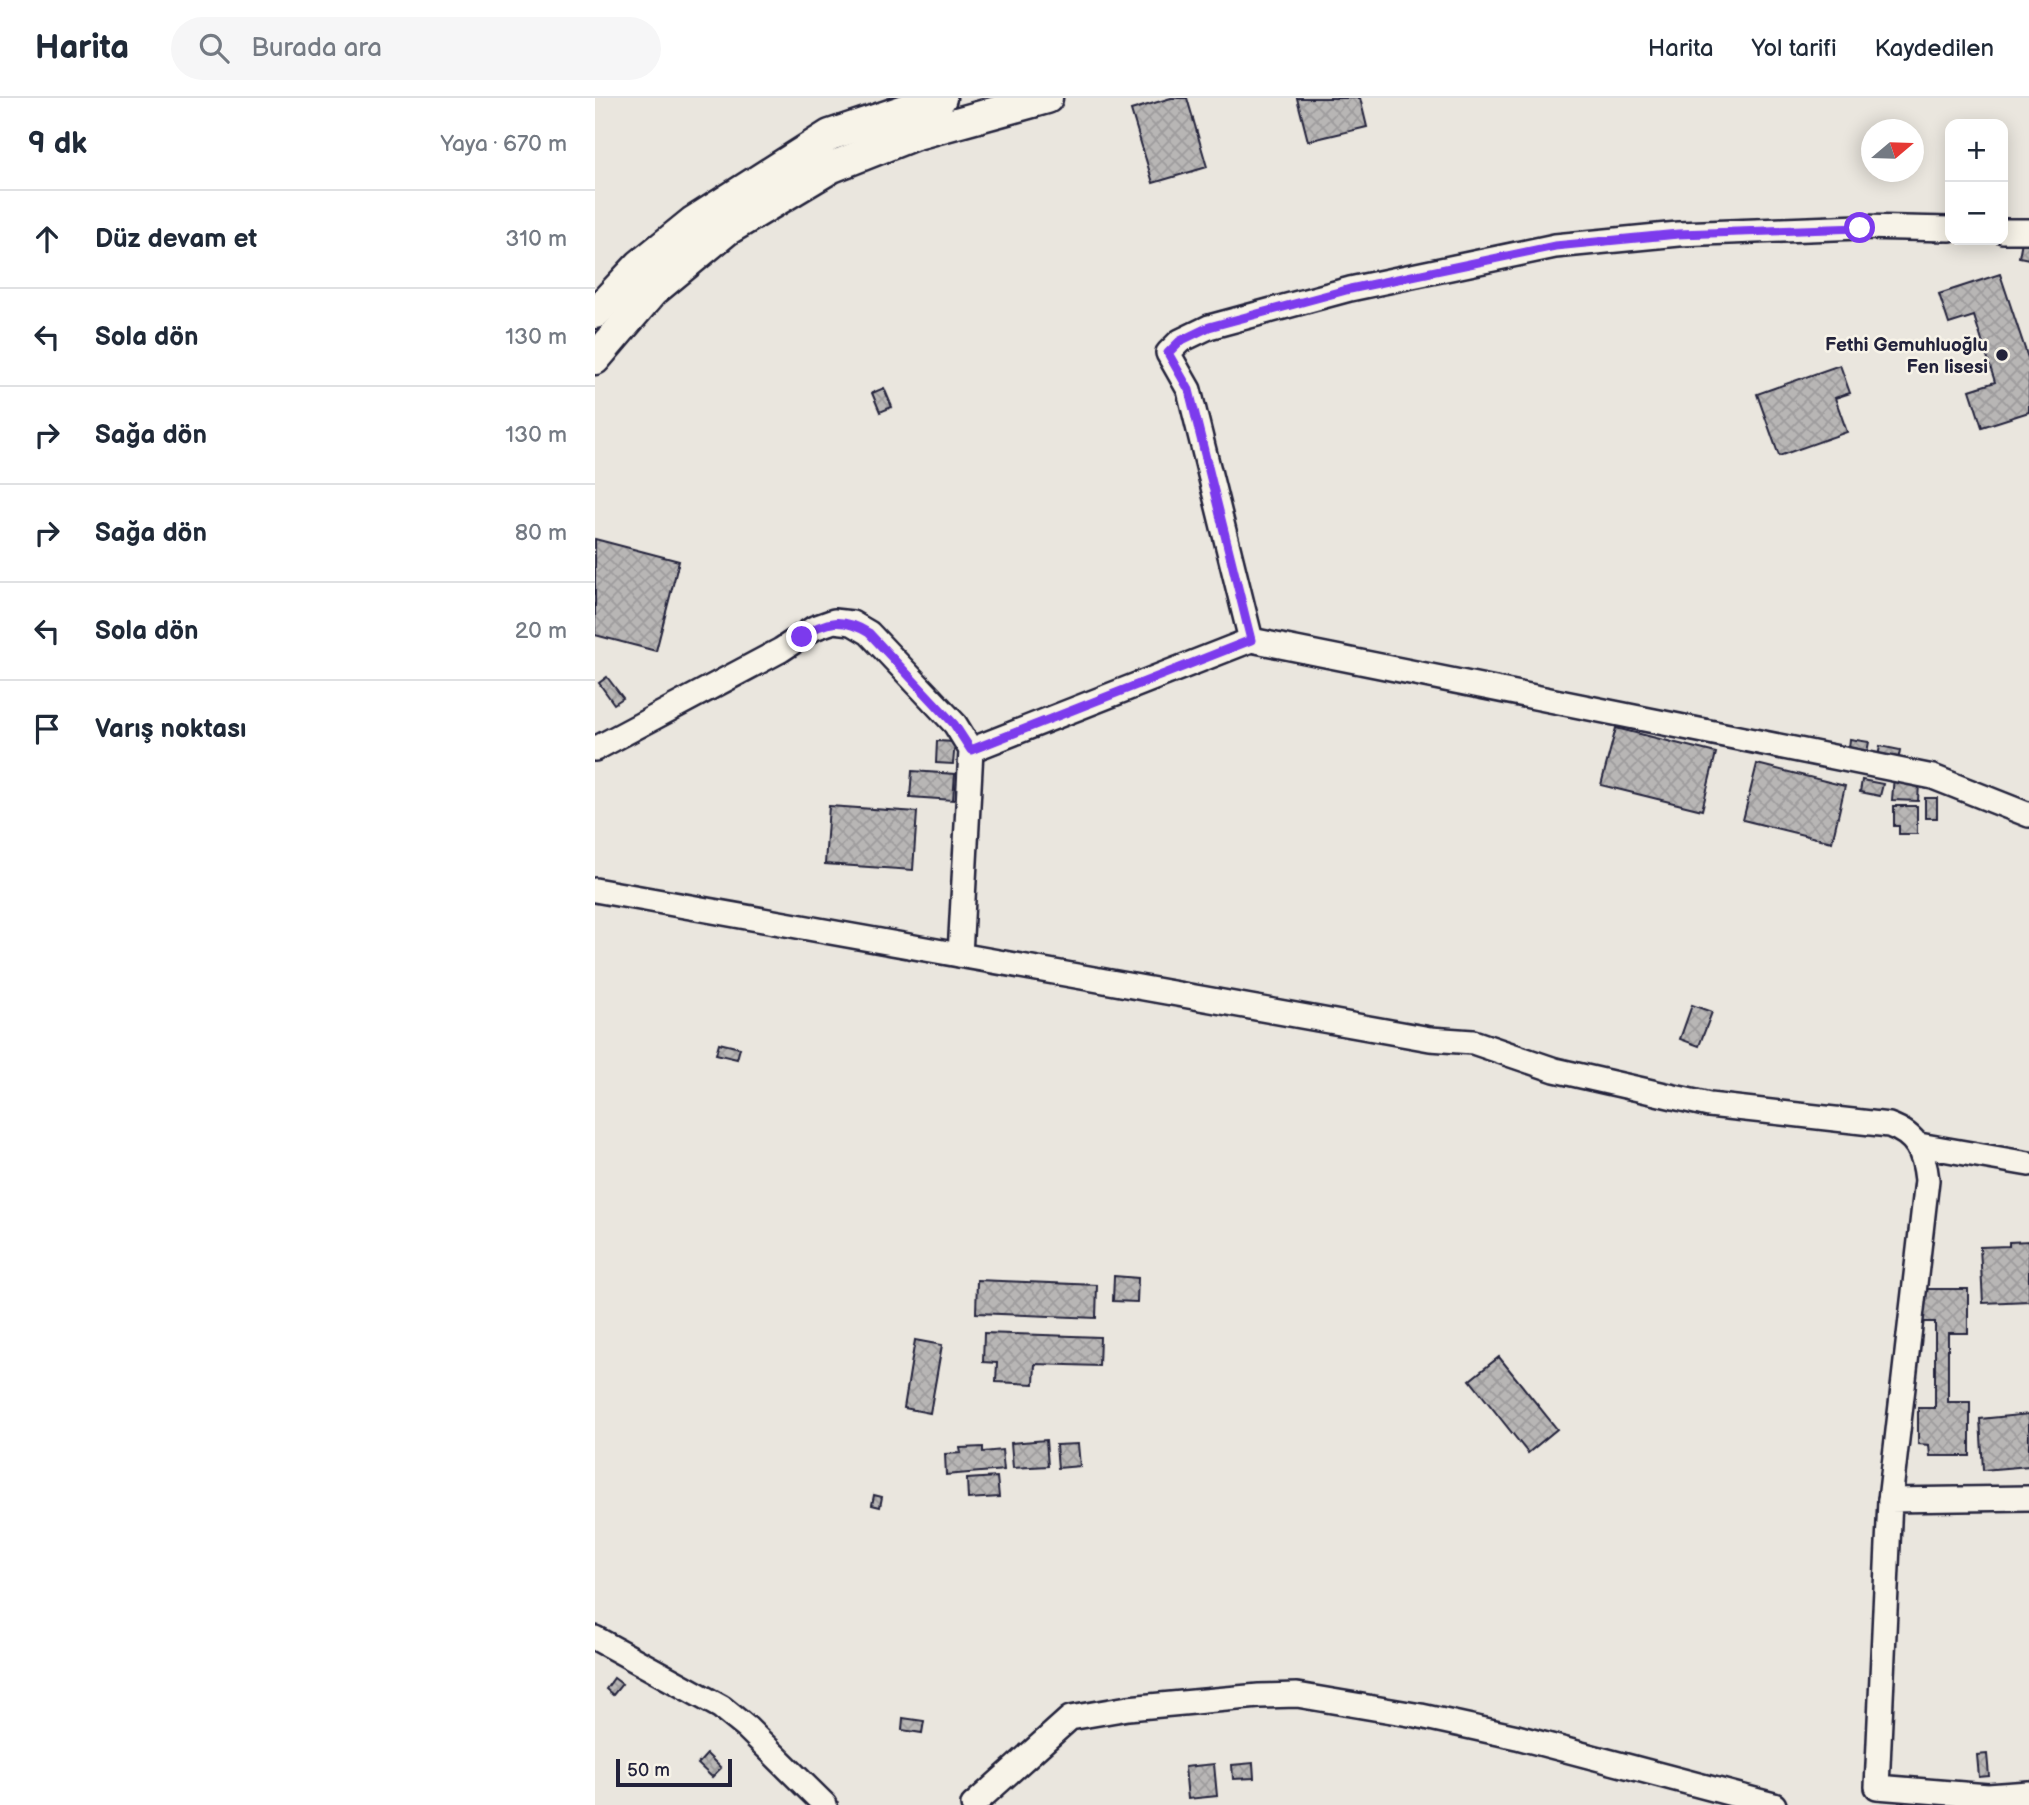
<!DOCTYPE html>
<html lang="tr">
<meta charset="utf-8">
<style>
:root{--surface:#fff;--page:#f6f6f7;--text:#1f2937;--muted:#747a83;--line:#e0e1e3}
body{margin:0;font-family:"Balsamiq Sans",sans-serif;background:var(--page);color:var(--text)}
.controls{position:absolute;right:21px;top:21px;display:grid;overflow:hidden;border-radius:14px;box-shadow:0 4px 18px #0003}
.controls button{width:63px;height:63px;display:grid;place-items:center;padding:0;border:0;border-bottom:2px solid var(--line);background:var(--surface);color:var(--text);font:35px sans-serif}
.compass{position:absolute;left:1266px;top:21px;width:63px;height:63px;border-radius:50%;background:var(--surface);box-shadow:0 4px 18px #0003;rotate:71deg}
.scale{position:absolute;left:21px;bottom:18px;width:116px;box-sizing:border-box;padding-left:7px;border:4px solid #22223b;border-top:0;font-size:19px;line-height:24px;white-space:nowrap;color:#22223b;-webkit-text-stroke:5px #f7f3e8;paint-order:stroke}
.stop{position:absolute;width:21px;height:21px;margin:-16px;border:5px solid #7c3aed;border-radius:50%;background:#fff}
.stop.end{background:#7c3aed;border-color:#fff;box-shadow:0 2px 7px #0008}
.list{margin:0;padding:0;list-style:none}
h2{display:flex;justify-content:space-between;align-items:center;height:91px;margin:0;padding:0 28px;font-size:30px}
h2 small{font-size:23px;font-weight:400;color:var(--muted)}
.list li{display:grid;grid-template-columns:46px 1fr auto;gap:21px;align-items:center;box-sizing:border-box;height:98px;padding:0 28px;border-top:2px solid var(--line)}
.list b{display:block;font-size:26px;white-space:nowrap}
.list em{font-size:23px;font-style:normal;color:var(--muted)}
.icon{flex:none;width:38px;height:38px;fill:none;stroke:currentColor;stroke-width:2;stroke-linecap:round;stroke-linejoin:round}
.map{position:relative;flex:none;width:1434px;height:1707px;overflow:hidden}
header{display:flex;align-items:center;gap:42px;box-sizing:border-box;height:98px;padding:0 35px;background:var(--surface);border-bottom:2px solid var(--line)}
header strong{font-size:33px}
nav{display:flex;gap:38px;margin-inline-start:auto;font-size:24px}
.search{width:490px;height:63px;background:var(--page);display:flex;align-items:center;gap:18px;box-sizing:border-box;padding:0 24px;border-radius:38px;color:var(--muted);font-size:26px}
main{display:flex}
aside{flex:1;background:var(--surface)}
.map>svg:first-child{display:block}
.building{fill:url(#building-cross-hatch);stroke:#22223b;stroke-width:2}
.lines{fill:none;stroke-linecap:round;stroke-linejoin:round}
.minor-casing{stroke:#22223b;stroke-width:28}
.major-casing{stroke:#22223b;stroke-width:35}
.minor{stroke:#f7f3e8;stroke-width:23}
.major{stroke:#f7f3e8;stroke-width:30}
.route{stroke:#7c3aed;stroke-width:9}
.poi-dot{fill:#22223b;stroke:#f7f3e8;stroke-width:2.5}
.labels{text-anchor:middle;stroke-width:5;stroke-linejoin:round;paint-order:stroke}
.poi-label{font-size:19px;font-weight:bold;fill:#22223b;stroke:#f7f3e8;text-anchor:end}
</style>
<header>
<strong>Harita</strong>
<div class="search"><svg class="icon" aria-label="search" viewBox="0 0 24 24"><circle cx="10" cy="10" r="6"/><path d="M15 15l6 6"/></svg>Burada ara</div>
<nav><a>Harita</a><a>Yol tarifi</a><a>Kaydedilen</a></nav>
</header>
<main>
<aside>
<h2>9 dk<small>Yaya · 670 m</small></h2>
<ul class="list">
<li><svg class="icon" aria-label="ahead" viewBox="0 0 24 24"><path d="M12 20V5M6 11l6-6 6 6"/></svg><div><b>Düz devam et</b></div><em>310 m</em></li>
<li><svg class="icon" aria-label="left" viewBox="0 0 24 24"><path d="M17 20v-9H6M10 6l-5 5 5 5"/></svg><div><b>Sola dön</b></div><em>130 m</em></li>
<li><svg class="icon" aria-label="right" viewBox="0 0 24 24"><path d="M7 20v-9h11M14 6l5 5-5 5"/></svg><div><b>Sağa dön</b></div><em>130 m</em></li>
<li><svg class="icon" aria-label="right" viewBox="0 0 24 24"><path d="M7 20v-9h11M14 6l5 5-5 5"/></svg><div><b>Sağa dön</b></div><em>80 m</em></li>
<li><svg class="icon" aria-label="left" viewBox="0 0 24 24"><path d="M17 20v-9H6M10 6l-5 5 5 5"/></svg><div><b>Sola dön</b></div><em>20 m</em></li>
<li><svg class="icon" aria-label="arrive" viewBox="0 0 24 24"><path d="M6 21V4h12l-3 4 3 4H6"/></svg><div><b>Varış noktası</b></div></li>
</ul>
</aside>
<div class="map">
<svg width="1434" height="1707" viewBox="0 0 1434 1707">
<defs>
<pattern id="building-cross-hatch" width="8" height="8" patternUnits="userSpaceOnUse" patternTransform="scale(1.75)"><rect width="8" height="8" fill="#b8b6b5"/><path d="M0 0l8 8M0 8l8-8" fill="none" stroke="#9e9c9d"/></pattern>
</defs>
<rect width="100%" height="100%" fill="#eae6de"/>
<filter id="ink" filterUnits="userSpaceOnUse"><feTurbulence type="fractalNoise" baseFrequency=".0143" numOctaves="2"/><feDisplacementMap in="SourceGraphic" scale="14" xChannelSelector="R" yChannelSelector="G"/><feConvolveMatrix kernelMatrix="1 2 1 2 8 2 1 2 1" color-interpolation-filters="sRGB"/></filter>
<g filter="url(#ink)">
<g class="building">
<path d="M576,0H592L612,69L558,85L536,12Z"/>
<path d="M702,0H765L772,29L713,43Z"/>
<path d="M1427,143L1434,144V161L1424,159Z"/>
<path d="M1405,176L1434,263V314L1387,329L1375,292L1400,284L1379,218L1354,226L1344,196Z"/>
<path d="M1245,267L1255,295L1240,300L1252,334L1184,358L1162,296Z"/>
<path d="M289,290L297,309L285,314L277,295Z"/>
<path d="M0,441L84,463L61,553L0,537Z"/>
<path d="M12,579L28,600L19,606L4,585Z"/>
<path d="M1021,630L1121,655L1107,712L1006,687Z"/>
<path d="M1255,641L1274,644L1272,654L1254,651Z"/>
<path d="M342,643L360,644L358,666L341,665Z"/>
<path d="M1285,648L1305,652L1303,663L1283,659Z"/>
<path d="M1162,666L1250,688L1237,744L1148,722Z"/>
<path d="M317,673L360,676L358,702L315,699Z"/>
<path d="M1299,678L1324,686L1323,703L1297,702Z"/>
<path d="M1267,682L1288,686L1285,698L1265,694Z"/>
<rect x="1330" y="700" width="12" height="20"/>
<path d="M234,708L322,714L318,772L230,766Z"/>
<path d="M1299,708H1322V736H1304V728H1299Z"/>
<path d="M1097,907L1117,914L1104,948L1085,941Z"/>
<path d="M124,945L145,950L142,961L121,956Z"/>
<path d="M1434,1143V1203L1388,1205L1385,1149L1414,1148V1144Z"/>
<path d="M519,1178L543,1180L542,1204L518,1203Z"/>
<path d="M382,1182L502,1187L501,1220L381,1215Z"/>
<path d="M1325,1191H1373V1235H1353V1304H1375V1358H1335L1334,1347L1323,1346V1310H1340V1224H1325Z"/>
<path d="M389,1235L505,1239L504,1268L440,1266L439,1286L401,1284L402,1265L388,1264Z"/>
<path d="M320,1242L347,1247L335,1315L309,1310Z"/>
<path d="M904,1259L962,1331L933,1355L875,1282Z"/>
<path d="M1434,1316V1368L1388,1372L1385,1321Z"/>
<path d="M451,1342L453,1368L418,1370L416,1345Z"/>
<path d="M483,1346L485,1368L463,1370L461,1347Z"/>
<path d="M388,1349V1354L407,1352L409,1372L351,1377L350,1356L366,1355L365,1350Z"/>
<path d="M402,1379L404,1399L373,1401L372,1381Z"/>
<path d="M279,1397L287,1399L285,1409L277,1407Z"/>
<path d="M19,1580L27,1586L18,1597L11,1591Z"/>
<path d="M308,1620L329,1623L327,1635L307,1632Z"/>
<path d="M112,1656L126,1670L117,1679L103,1666Z"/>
<path d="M1392,1656L1394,1678L1384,1679L1382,1657Z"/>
<path d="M658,1665L659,1680L638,1681L637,1667Z"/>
<path d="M619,1666L622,1698L593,1701L590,1669Z"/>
</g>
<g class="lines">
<g class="minor-casing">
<g id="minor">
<path d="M1408,133H1434"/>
<path d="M656,542L594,292L573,255L585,243L614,229L755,191L960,148L1083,136L1265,129L1355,131"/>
<path d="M0,651L186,552L219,530L239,523L257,525L274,535L360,626L376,652L365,857"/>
<path d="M376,652L656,542L1338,679L1434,717"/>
<path d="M0,792L835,941L878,944L960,972L1114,1007L1294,1027C1322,1037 1329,1054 1332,1082L1295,1402"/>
<path d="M1324,1047L1434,1066"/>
<path d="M1434,1400L1295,1402L1282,1689L1393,1698L1434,1695"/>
<path d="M0,1540L126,1609L152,1630L230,1707"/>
<path d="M378,1707L475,1620L533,1610L664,1598L702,1597L826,1618L922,1639L1179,1707"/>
</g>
</g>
<g class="major-casing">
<g id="major">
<path d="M0,215L45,167L98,124L235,37L346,0"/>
<path d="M0,261L57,194L132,132L237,69L318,37L452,0"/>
</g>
</g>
<use href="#minor" class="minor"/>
<use href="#major" class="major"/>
</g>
</g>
<g class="lines" filter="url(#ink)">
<path class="route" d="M207,539C231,521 249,520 274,535L359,626L376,652L656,542L594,292L573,255L585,243L614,229L755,191L960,148L1083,136L1265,130"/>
</g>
<circle class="poi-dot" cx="1407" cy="257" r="7"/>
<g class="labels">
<g class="poi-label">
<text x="1393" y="253">Fethi Gemuhluoğlu<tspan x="1393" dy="22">Fen lisesi</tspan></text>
</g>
</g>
</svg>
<div class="controls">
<button>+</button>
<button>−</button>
</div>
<svg class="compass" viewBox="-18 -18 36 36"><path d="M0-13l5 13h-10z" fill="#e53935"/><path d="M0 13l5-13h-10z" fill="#747a83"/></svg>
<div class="scale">50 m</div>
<div class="stop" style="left:1265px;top:130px"></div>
<div class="stop end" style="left:207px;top:539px"></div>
</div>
</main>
